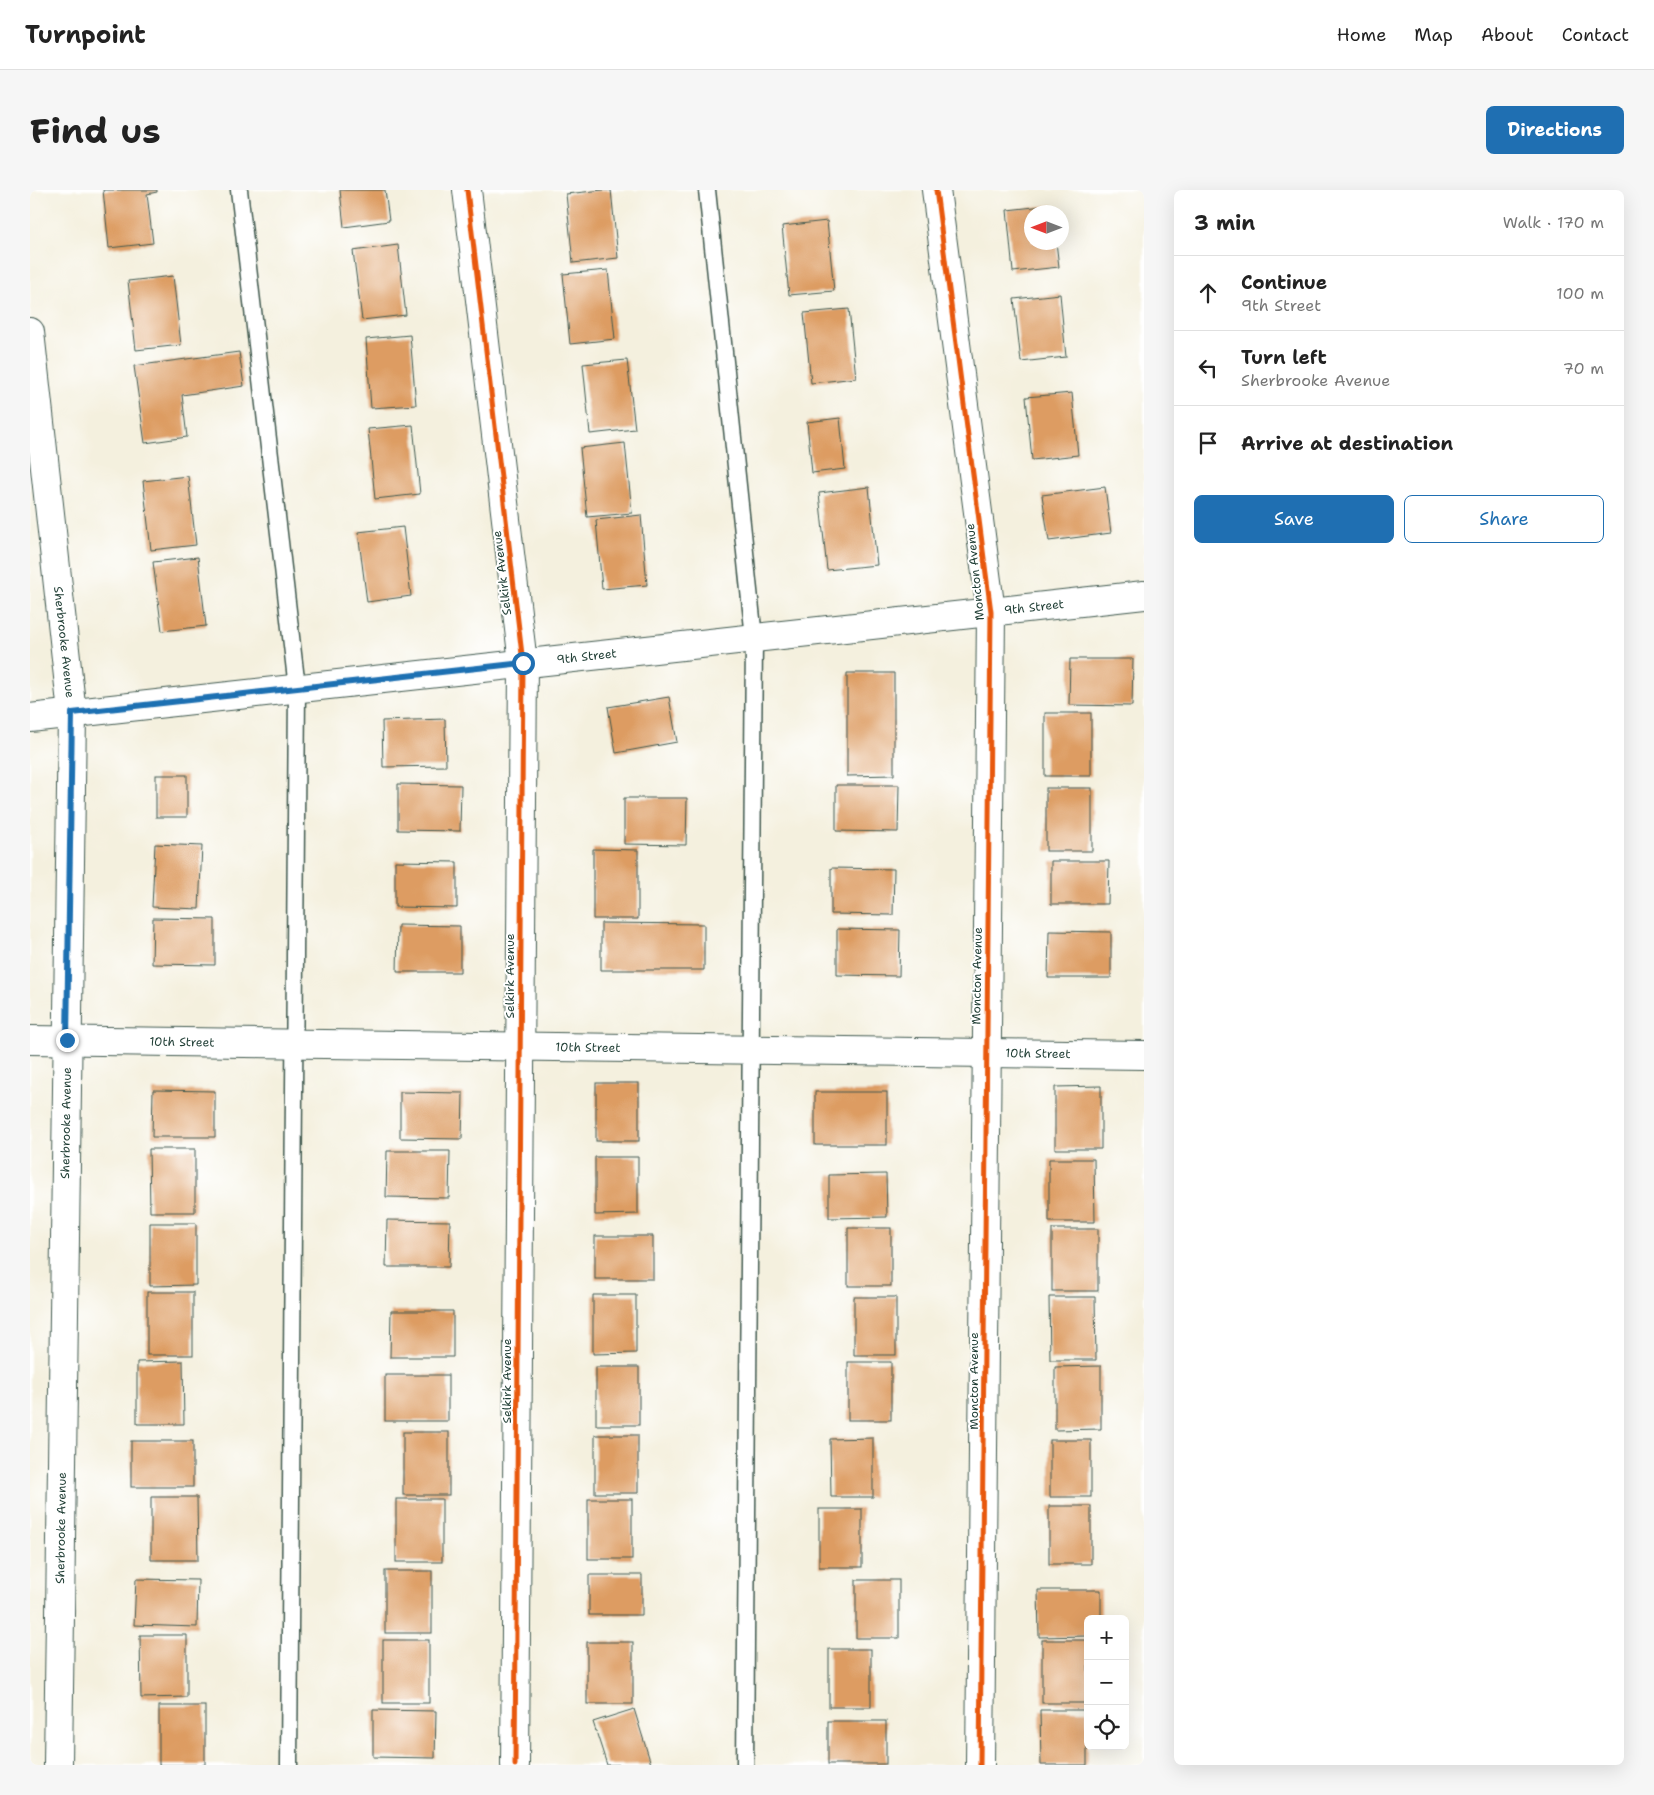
<!DOCTYPE html>
<meta charset="utf-8">
<style>
:root{--surface:#fff;--page:#f6f6f6;--text:#222;--muted:#767676;--line:#e0e0e0;--accent:#1f6fb2}
body{margin:0;font-family:"Shantell Sans",sans-serif;background:var(--page);color:var(--text)}
.controls{position:absolute;right:15px;bottom:15px;display:grid;overflow:hidden;border-radius:8px;box-shadow:0 5px 20px #0002}
.controls button{width:45px;height:45px;display:grid;place-items:center;padding:0;border:0;border-bottom:1px solid var(--line);background:var(--surface);color:var(--text);font:25px sans-serif}
.compass{position:absolute;left:994px;top:15px;width:45px;height:45px;border-radius:50%;background:var(--surface);box-shadow:0 5px 20px #0002;rotate:270deg}
.stop{position:absolute;width:15px;height:15px;margin:-11px;border:4px solid #1f6fb2;border-radius:50%;background:#fff}
.stop.end{background:#1f6fb2;border-color:#fff;box-shadow:0 1px 5px #0008}
.list{margin:0;padding:0;list-style:none}
h2{display:flex;justify-content:space-between;align-items:center;height:65px;margin:0;padding:0 20px;font-size:21px}
h2 small{font-size:16px;font-weight:400;color:var(--muted)}
.list li{display:grid;grid-template-columns:32px 1fr auto;gap:15px;align-items:center;box-sizing:border-box;height:75px;padding:0 20px;border-top:1px solid var(--line)}
.list b{display:block;font-size:19px;white-space:nowrap}
.list p{margin:0;font-size:16px;white-space:nowrap;color:var(--muted)}
.list em{font-size:16px;font-style:normal;color:var(--muted)}
.actions{display:flex;gap:10px;padding:15px 20px}
.actions a{flex:1;padding:11px 0;border:1px solid var(--accent);border-radius:8px;text-align:center;font-size:18px;color:var(--accent)}
.actions .main{background:var(--accent);color:#fff}
.icon{flex:none;width:28px;height:28px;fill:none;stroke:currentColor;stroke-width:2;stroke-linecap:round;stroke-linejoin:round}
.map{position:relative;flex:none;width:1114px;height:1575px;overflow:hidden;border-radius:8px}
header{display:flex;align-items:center;gap:30px;box-sizing:border-box;height:70px;padding:0 25px;background:var(--surface);border-bottom:1px solid var(--line)}
header strong{font-size:24px}
nav{display:flex;gap:28px;margin-inline-start:auto;font-size:18px}
.intro{display:flex;align-items:center;justify-content:space-between;box-sizing:border-box;height:120px;padding:0 30px}
h1{margin:0;font-size:35px}
.button{padding:12px 22px;border-radius:8px;background:var(--accent);color:#fff;font-size:18px;font-weight:700}
main{display:flex;gap:30px;padding:0 30px}
aside{flex:1;background:var(--surface);border-radius:8px;box-shadow:0 5px 20px #0002}
.map>svg:first-child{display:block}
.building{fill:#dd9c62}
.lines{fill:none;stroke-linecap:round;stroke-linejoin:round}
.service-casing{stroke:#3f584e;stroke-width:19}
.minor-casing{stroke:#3f584e;stroke-width:30}
.service{stroke:#fff;stroke-width:16}
.minor{stroke:#fff;stroke-width:28}
.cycleway-casing{stroke:#fff;stroke-width:8}
.cycleway{stroke:#e8590c;stroke-width:5}
.route{stroke:#1f6fb2;stroke-width:6}
.labels{text-anchor:middle;stroke-width:4;stroke-linejoin:round;paint-order:stroke}
.street-label{font-size:12px;fill:#1f3d34;stroke:#fff}
</style>
<header>
<strong>Turnpoint</strong>
<nav><a>Home</a><a>Map</a><a>About</a><a>Contact</a></nav>
</header>
<div class="intro"><h1>Find us</h1><a class="button">Directions</a></div>
<main>
<div class="map">
<svg width="1114" height="1575" viewBox="0 0 1114 1575">
<rect width="100%" height="100%" fill="#fff"/>
<filter id="ink" filterUnits="userSpaceOnUse"><feTurbulence type="fractalNoise" baseFrequency=".02" numOctaves="2"/><feDisplacementMap in="SourceGraphic" scale="10" xChannelSelector="R" yChannelSelector="G"/><feConvolveMatrix kernelMatrix="1 2 1 2 8 2 1 2 1" color-interpolation-filters="sRGB"/></filter>
<filter id="wash" filterUnits="userSpaceOnUse"><feTurbulence type="fractalNoise" baseFrequency=".0096" numOctaves="4" result="noise"/><feDisplacementMap in="SourceGraphic" scale="20" xChannelSelector="R" yChannelSelector="G"/><feGaussianBlur stdDeviation="1.12" result="paint"/><feColorMatrix in="noise" values="0 0 0 0 0 0 0 0 0 0 0 0 0 0 0 0 0 1.4 0 .05"/><feComposite in="paint" operator="in"/></filter>
<g filter="url(#wash)">
<rect width="100%" height="100%" fill="#f4f0de"/>
<g id="blocks">
<g class="building">
<path d="M73,0H127V2L117,4L123,53L79,58Z"/>
<path d="M310,0H355L359,31L314,37Z"/>
<path d="M573,0H581L588,68L543,73L536,4Z"/>
<path d="M1023,15V22H1002V52H1026L1029,77L983,82L977,20Z"/>
<path d="M797,31L804,101L759,105L752,36Z"/>
<path d="M368,55L376,125L332,130L323,61Z"/>
<path d="M578,80L585,149L540,154L533,84Z"/>
<path d="M143,86L151,155L106,160L98,91Z"/>
<path d="M1030,104L1036,167L991,172L984,109Z"/>
<path d="M819,119L826,188L781,193L774,123Z"/>
<path d="M380,145L386,215L341,218L336,149Z"/>
<path d="M209,162L214,196L152,205L157,247L115,253L104,176Z"/>
<path d="M597,170L605,239L560,244L553,174Z"/>
<path d="M1042,203L1048,265L1002,270L996,207Z"/>
<path d="M810,228L815,279L782,283L777,232Z"/>
<path d="M383,235L390,304L345,309L338,239Z"/>
<path d="M595,253L602,323L557,327L550,258Z"/>
<path d="M158,286L166,355L121,360L113,291Z"/>
<path d="M839,297L847,375L797,380L789,303Z"/>
<path d="M1075,297L1081,343L1019,351L1012,305Z"/>
<path d="M611,325L617,395L572,399L566,330Z"/>
<path d="M373,337L381,406L337,412L328,342Z"/>
<path d="M168,367L176,436L132,441L123,372Z"/>
<path d="M1040,469H1103L1102,516L1039,515Z"/>
<path d="M817,483H864V585L817,586Z"/>
<path d="M639,507L647,552L586,563L578,517Z"/>
<rect x="1015" y="523" width="46" height="63"/>
<path d="M415,529L416,576L353,577L352,531Z"/>
<rect x="126" y="585" width="31" height="42"/>
<path d="M368,594L431,595L430,641L368,640Z"/>
<path d="M806,595H869L868,642L806,641Z"/>
<rect x="1016" y="598" width="46" height="63"/>
<path d="M594,608H657L656,655L594,654Z"/>
<path d="M125,654L172,656L169,719L122,717Z"/>
<path d="M563,659L608,660V729H563Z"/>
<path d="M365,671L427,672V718L365,717Z"/>
<path d="M1021,671H1079L1078,714H1021Z"/>
<path d="M801,678L864,679L863,725L801,724Z"/>
<path d="M123,728L185,729V775L122,774Z"/>
<path d="M571,733L674,734V780H571Z"/>
<path d="M368,735L430,736V782H367Z"/>
<path d="M807,739L870,740L869,786L807,785Z"/>
<path d="M1019,741L1081,742V788H1018Z"/>
<rect x="566" y="893" width="43" height="58"/>
<path d="M1071,896V959H1025V897Z"/>
<path d="M123,900L185,901V947H122Z"/>
<path d="M370,902L433,903L432,949L370,948Z"/>
<rect x="785" y="902" width="72" height="53"/>
<path d="M119,959H165V1022H120Z"/>
<path d="M357,961H420L419,1008L356,1007Z"/>
<path d="M565,967H608V1024L565,1025Z"/>
<path d="M1019,969H1064L1065,1032H1019Z"/>
<path d="M856,984L857,1027L799,1028V985Z"/>
<path d="M357,1030L420,1031L419,1077H356Z"/>
<path d="M120,1033H166V1095L120,1096Z"/>
<rect x="818" y="1038" width="43" height="58"/>
<rect x="1022" y="1039" width="46" height="62"/>
<rect x="565" y="1046" width="58" height="43"/>
<rect x="117" y="1102" width="46" height="63"/>
<path d="M563,1105H606V1163L563,1164Z"/>
<rect x="824" y="1107" width="42" height="58"/>
<path d="M1019,1107H1065L1066,1170H1020Z"/>
<path d="M361,1121H423V1167H360Z"/>
<path d="M153,1171L154,1234H107V1172Z"/>
<rect x="818" y="1172" width="43" height="58"/>
<path d="M1071,1176V1239L1025,1240V1177Z"/>
<rect x="566" y="1177" width="43" height="58"/>
<rect x="355" y="1185" width="63" height="46"/>
<rect x="373" y="1242" width="46" height="63"/>
<rect x="565" y="1245" width="43" height="58"/>
<path d="M843,1248V1307H801L800,1249Z"/>
<rect x="1020" y="1250" width="41" height="57"/>
<rect x="101" y="1251" width="62" height="46"/>
<path d="M121,1307H167L168,1370H121Z"/>
<rect x="366" y="1309" width="46" height="63"/>
<rect x="558" y="1309" width="44" height="60"/>
<rect x="1019" y="1316" width="42" height="58"/>
<rect x="789" y="1319" width="43" height="58"/>
<rect x="355" y="1381" width="47" height="62"/>
<rect x="559" y="1385" width="53" height="40"/>
<path d="M106,1389L168,1390L167,1437L104,1435Z"/>
<rect x="826" y="1390" width="43" height="58"/>
<path d="M1008,1400H1071V1429H1058V1446L1009,1447Z"/>
<path d="M110,1445H157V1507L111,1508Z"/>
<rect x="353" y="1450" width="46" height="63"/>
<rect x="1012" y="1450" width="46" height="63"/>
<rect x="557" y="1452" width="46" height="62"/>
<rect x="799" y="1459" width="42" height="58"/>
<rect x="129" y="1516" width="46" height="59"/>
<path d="M604,1519L621,1574L577,1575L563,1532Z"/>
<path d="M343,1520L406,1521L405,1568L343,1567Z"/>
<path d="M1010,1520H1057V1575H1011Z"/>
<rect x="798" y="1531" width="58" height="43"/>
</g>
</g>
</g>
<g filter="url(#ink)">
<use href="#blocks" fill-opacity="0" stroke="#3f584e" stroke-width="1"/>
<g class="lines">
<g class="service-casing">
<g id="service">
<path d="M209,0L267,498L259,1575"/>
<path d="M677,0L724,448L715,1575"/>
</g>
</g>
<g class="minor-casing">
<g id="minor">
<path d="M437,0L493,473L485,1575"/>
<path d="M906,0L961,422L950,1575"/>
<path id="s1" d="M0,142L42,523L28,1575"/>
<path id="s2" d="M0,528L1114,405"/>
<path id="s3" d="M0,850L1114,865"/>
</g>
</g>
<use href="#service" class="service"/>
<use href="#minor" class="minor"/>
<g class="cycleway-casing">
<g id="cycleway">
<path d="M437,0L493,473L485,1575"/>
<path d="M906,0L961,422L950,1575"/>
</g>
</g>
<use href="#cycleway" class="cycleway"/>
</g>
</g>
<g class="lines" filter="url(#ink)">
<path class="route" d="M37,850L42,523L493,473"/>
</g>
<g class="labels">
<g class="street-label">
<text transform="translate(945 382) rotate(-96)" y="4">Moncton Avenue</text>
<text transform="translate(472 383) rotate(-97)" y="4">Selkirk Avenue</text>
<text dy="4" stroke="none"><textPath href="#s2" startOffset="1010">9th Street</textPath></text>
<text dy="4" stroke="none"><textPath href="#s1" startOffset="312">Sherbrooke Avenue</textPath></text>
<text dy="4" stroke="none"><textPath href="#s2" startOffset="560">9th Street</textPath></text>
<text transform="translate(480 786) rotate(-90)" y="4">Selkirk Avenue</text>
<text transform="translate(947 786) rotate(-89)" y="4">Moncton Avenue</text>
<text dy="4" stroke="none"><textPath href="#s3" startOffset="152">10th Street</textPath></text>
<text dy="4" stroke="none"><textPath href="#s3" startOffset="558">10th Street</textPath></text>
<text dy="4" stroke="none"><textPath href="#s3" startOffset="1008">10th Street</textPath></text>
<text transform="translate(36 933) rotate(-89)" y="4">Sherbrooke Avenue</text>
<text transform="translate(477 1191) rotate(-90)" y="4">Selkirk Avenue</text>
<text transform="translate(944 1191) rotate(-90)" y="4">Moncton Avenue</text>
<text transform="translate(31 1338) rotate(-89)" y="4">Sherbrooke Avenue</text>
</g>
</g>
</svg>
<div class="controls">
<button>+</button>
<button>−</button>
<button><svg class="icon" aria-label="locate" viewBox="0 0 24 24"><circle cx="12" cy="12" r="6"/><path d="M12 2v4M12 18v4M2 12h4M18 12h4"/></svg></button>
</div>
<svg class="compass" viewBox="-18 -18 36 36"><path d="M0-13l5 13h-10z" fill="#e53935"/><path d="M0 13l5-13h-10z" fill="#767676"/></svg>
<div class="stop" style="left:493px;top:473px"></div>
<div class="stop end" style="left:37px;top:850px"></div>
</div>
<aside>
<h2>3 min<small>Walk · 170 m</small></h2>
<ul class="list">
<li><svg class="icon" aria-label="ahead" viewBox="0 0 24 24"><path d="M12 20V5M6 11l6-6 6 6"/></svg><div><b>Continue</b><p>9th Street</p></div><em>100 m</em></li>
<li><svg class="icon" aria-label="left" viewBox="0 0 24 24"><path d="M17 20v-9H6M10 6l-5 5 5 5"/></svg><div><b>Turn left</b><p>Sherbrooke Avenue</p></div><em>70 m</em></li>
<li><svg class="icon" aria-label="arrive" viewBox="0 0 24 24"><path d="M6 21V4h12l-3 4 3 4H6"/></svg><div><b>Arrive at destination</b></div></li>
</ul>
<div class="actions"><a class="main">Save</a><a>Share</a></div>
</aside>
</main>
